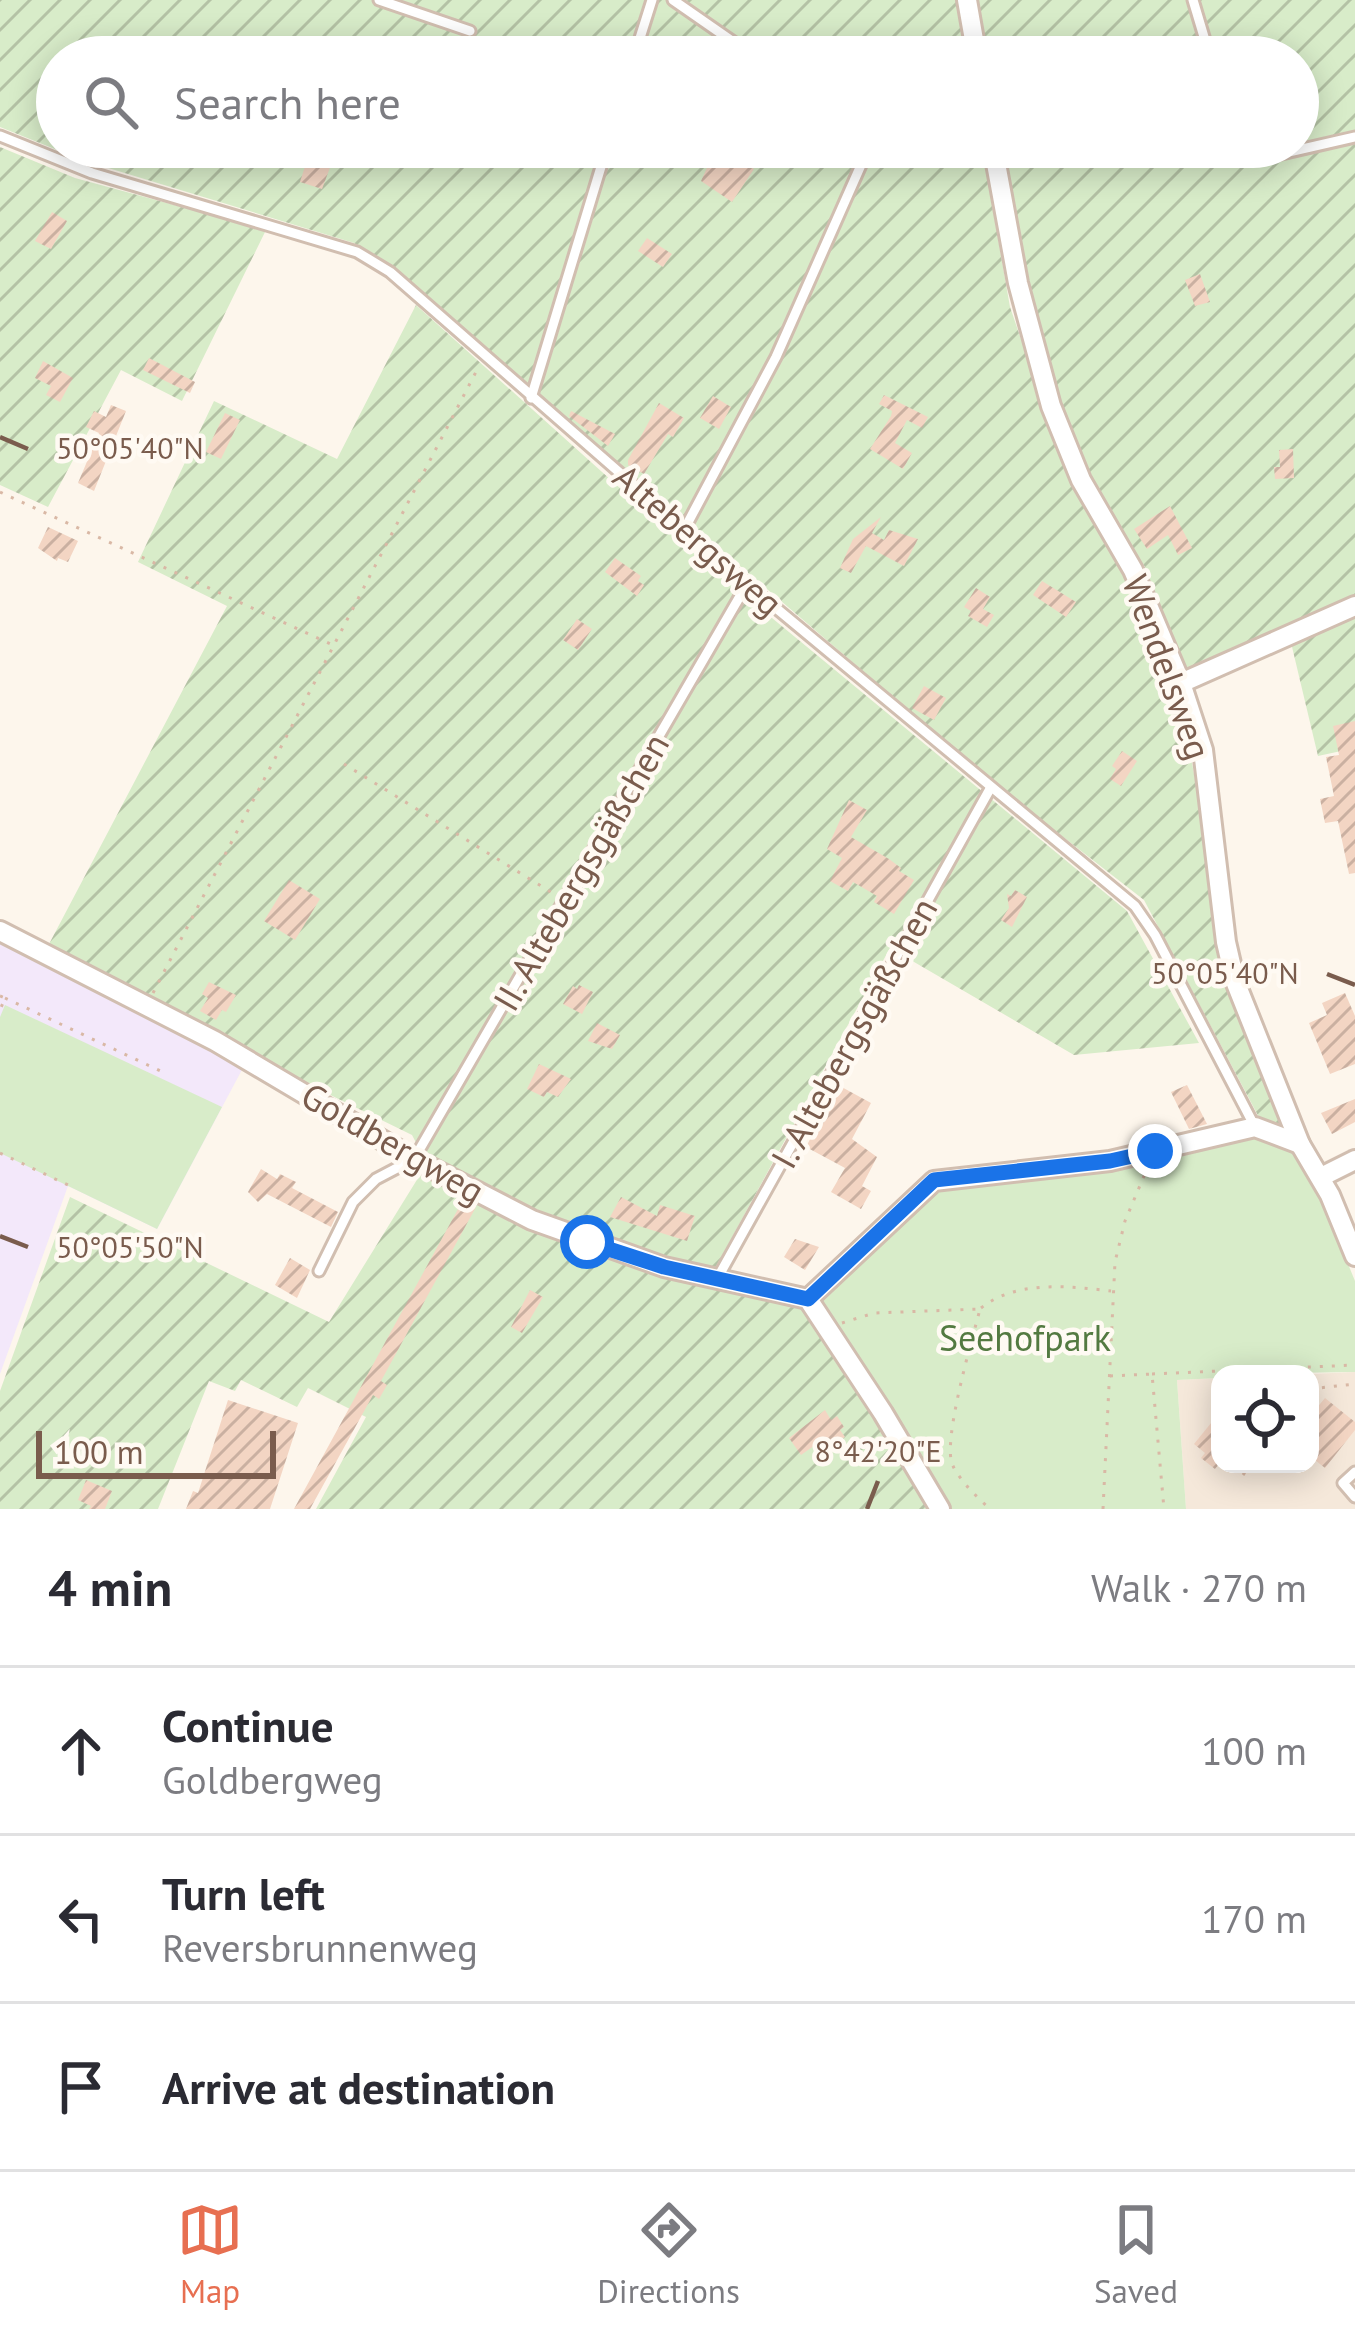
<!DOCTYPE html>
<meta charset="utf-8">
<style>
:root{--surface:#fff;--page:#f2f2f3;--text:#2b2b33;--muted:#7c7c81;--line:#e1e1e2;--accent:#e76f51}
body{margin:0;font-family:"PT Sans",sans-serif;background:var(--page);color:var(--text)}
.controls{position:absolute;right:36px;bottom:36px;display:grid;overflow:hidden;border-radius:24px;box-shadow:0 6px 30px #0003}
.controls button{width:108px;height:108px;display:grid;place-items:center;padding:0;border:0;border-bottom:3px solid var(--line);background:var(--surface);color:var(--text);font:60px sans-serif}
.scale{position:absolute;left:36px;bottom:30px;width:240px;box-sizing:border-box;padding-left:12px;border:6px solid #7a5c4d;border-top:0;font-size:33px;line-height:42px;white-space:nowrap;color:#7a5c4d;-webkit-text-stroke:9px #fffaf3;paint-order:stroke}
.stop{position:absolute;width:36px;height:36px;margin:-27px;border:9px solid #1a73e8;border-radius:50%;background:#fff}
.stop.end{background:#1a73e8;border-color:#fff;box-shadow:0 3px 12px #0008}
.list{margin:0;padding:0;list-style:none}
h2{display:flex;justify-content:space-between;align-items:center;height:156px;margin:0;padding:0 48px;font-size:51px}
h2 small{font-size:39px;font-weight:400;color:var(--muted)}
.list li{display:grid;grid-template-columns:78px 1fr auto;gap:36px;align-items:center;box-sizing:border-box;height:168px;padding:0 48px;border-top:3px solid var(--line)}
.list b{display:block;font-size:45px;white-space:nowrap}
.list p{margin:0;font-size:39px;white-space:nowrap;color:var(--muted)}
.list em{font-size:39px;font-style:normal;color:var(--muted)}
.icon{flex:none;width:66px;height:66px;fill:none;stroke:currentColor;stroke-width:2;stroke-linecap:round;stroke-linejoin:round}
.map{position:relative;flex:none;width:1355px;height:1509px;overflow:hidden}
.search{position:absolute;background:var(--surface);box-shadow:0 6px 30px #0003;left:36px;right:36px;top:36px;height:132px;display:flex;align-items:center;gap:30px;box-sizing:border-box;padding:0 42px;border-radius:66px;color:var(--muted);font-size:45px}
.sheet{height:660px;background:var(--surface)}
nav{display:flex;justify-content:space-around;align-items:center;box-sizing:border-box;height:168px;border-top:3px solid var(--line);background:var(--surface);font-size:33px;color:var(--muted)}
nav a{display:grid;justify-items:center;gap:6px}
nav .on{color:var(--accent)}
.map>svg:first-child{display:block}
.residential{fill:#f5e8da}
.education{fill:#f3e8fa}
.park{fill:#d8ecc9}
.garden{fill:url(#garden-furrows)}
.building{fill:url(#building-hatch)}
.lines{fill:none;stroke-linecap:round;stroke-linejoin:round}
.lane-casing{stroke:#d1beb0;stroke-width:15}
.street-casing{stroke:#d1beb0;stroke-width:24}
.path{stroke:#d9b8a5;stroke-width:3;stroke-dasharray:3 9;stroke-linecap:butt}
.lane{stroke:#fff;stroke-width:9}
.street{stroke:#fff;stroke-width:18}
.route{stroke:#1a73e8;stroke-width:15}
.ticks{fill:none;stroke:#7a5c4d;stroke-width:4.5}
.labels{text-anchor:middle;stroke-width:9;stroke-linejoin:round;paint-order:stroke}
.street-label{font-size:36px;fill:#7a5c4d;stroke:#fffaf3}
.park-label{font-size:36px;fill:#537a41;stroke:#fffaf3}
.ticks-label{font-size:30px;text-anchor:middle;fill:#7a5c4d;stroke:#fffaf3;stroke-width:9;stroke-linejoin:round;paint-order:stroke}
</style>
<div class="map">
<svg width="1355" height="1509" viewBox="0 0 1355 1509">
<defs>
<pattern id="garden-furrows" width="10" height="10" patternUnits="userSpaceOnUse" patternTransform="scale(3)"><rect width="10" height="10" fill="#d8ecc9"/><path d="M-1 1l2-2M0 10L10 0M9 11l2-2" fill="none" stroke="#b4c2a5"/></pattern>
<pattern id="building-hatch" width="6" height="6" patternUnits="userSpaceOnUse" patternTransform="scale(3)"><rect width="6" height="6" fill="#f3d5c3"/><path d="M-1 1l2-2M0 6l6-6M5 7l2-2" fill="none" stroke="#cab0a1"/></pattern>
</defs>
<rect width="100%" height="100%" fill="#fdf6ec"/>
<path class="residential" d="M1355,1372V1509H1186L1177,1380L1220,1378V1464H1310V1374Z"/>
<path class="education" d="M0,936L244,1066L157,1229L68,1186L0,1374Z"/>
<g class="park">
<path d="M5,1005L222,1107L157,1229L0,1153V1017Z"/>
<path d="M1253,1137H1264L1292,1151L1316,1186L1355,1281V1372L1220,1374V1378L1177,1380L1186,1509H945L817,1306L833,1286L943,1186L1114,1168Z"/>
</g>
<g class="garden">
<path d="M0,0H956L966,57H57V147H982L1010,307L1070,482L1114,553L1170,682L1190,752L1205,834L1216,942L1227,984L1283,1126L1263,1125L1144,900L990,780L684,518L609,464L391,267L354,243L82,160L0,127Z"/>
<path d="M978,0H1355V748L1318,756L1288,630L1186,674L1145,567L1087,480L1069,433L1025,277L1001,147H1298V57H986Z"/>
<path d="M0,147L75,178L266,230L182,401L121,370L48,507L0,485Z"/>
<path d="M416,305L680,542L1127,911L1199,1043L1074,1055L890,948L713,1272L585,1232L424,1158L412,1135L263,1062L48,946L227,606L138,562L214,401L337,459Z"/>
<path d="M423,1170L529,1221L808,1306L934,1509H316L366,1417L308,1388L297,1407L241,1380L235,1391L209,1381L158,1509H0V1391L70,1197L329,1322Z"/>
</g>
<g class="building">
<path d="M693,147H720L754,169L732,202L701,181L711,159Z"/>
<path d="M308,157L331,165L322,189L300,182Z"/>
<path d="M52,212L67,221L51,249L35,241Z"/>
<path d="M647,238L672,254L663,267L638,251Z"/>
<path d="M1200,274L1210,302L1195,306L1185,280Z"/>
<path d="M149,358L195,382L190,393L143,370Z"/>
<path d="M43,361L73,378L60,402L46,395L51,386L35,378Z"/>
<path d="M884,395L928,417L922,428L907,420L895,443L912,453L903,469L870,449L891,416L892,411L879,404Z"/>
<path d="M713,396L731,407L719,429L700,418Z"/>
<path d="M659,403L684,418L673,437L668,434L644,474L628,465V460Z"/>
<path d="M111,405L126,411L94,491L78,483L99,433L86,427L94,411L106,417Z"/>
<path d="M571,411L615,434L608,446L569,416Z"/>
<path d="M225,413L240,420L221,459L206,452Z"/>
<path d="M1293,449L1294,478L1275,479L1274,467H1280L1279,450Z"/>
<path d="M1170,506L1192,548L1178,555L1168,535L1147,549L1134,529Z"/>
<path d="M881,517L872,533L884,540L889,530L918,539L904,566L866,546L851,573L840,568L853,539Z"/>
<path d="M48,527L78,541L68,562L58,558L57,561L38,548Z"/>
<path d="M615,558L641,576L638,581L644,585L637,596L605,572Z"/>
<path d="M1042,581L1076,602L1066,617L1033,595Z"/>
<path d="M976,588L990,597L983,609L994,615L987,627L968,616L971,611L964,607Z"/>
<path d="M577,619L592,629L578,650L563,640Z"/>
<path d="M924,686L946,698L934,720L912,708Z"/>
<path d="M1355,721V873L1349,874L1338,821L1325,823L1320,799L1334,796L1326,757L1339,755L1333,726Z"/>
<path d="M1122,751L1137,761L1121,786L1110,779L1116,769L1112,766Z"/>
<path d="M849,800L867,810L851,837L889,859L901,868L899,871L914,880L894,914L874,902L877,896L853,882L848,891L830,881L842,858L827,849Z"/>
<path d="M289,880L320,899L295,940L264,921Z"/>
<path d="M1015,890L1027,897L1012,927L1001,920L1009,908L1007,894L1011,896Z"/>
<path d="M209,982L236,995L226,1012L222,1010L216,1020L200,1011L208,998L202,994Z"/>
<path d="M579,985L593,992L582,1014L563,1004L573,986L577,989Z"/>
<path d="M1345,993L1355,1016V1064L1330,1074L1309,1023L1327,1015L1322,1003Z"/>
<path d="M597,1023L620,1035L612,1049L588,1041Z"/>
<path d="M539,1064L571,1079L558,1097L547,1092L544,1097L527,1089Z"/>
<path d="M838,1085L871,1103L852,1139L877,1157L862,1186L871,1191L861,1209L831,1192L845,1168L806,1147Z"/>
<path d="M1187,1085L1207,1124L1189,1129L1171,1092Z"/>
<path d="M1355,1099V1122L1332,1134L1321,1113Z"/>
<path d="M261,1169L277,1179L280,1174L296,1182L292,1188L338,1212L331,1227L267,1194L258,1202L248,1192Z"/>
<path d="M621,1197L657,1216L660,1205L695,1216L687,1241L610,1217Z"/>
<path d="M463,1200L476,1207L381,1381L387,1385L379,1399L373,1395L310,1509H294Z"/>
<path d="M795,1239L819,1247L805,1270L784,1257Z"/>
<path d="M290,1258L310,1270L297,1298L275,1285Z"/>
<path d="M530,1290L543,1297L522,1333L511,1327Z"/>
<path d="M1325,1398L1355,1422V1430L1325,1468L1310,1456V1416Z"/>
<path d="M228,1400L298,1423L270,1509H186L193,1491L198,1493Z"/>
<path d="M825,1410L831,1420L837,1416L844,1427L840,1430L845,1437L831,1446L825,1438L801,1455L789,1438Z"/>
<path d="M1220,1412V1463L1215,1469L1201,1458L1205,1453L1194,1444Z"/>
<path d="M86,1480L112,1491L105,1509H89L91,1506L78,1500Z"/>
</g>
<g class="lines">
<g class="lane-casing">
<g id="lane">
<path d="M379,0L470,31"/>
<path d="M673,0L755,57"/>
<path d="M1193,0L1210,57"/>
<path d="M634,57L652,0"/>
<path d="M0,136L92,173L357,252L390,272L747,584L1135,906L1155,935L1255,1127"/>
<path d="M1253,147L1259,159L1355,137"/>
<path d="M531,398L607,147"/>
<path d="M685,528L776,357L869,147"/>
<path d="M319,1271L353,1202L376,1179L414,1159L747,584"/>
<path d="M717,1279L991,787"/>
<path d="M1355,1472L1343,1483L1355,1497"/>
</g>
</g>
<g class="street-casing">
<g id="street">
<path d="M967,0L977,57"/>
<path d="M993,147L1018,283L1051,406L1081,480L1133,570L1181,683L1203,750L1226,942L1235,981L1300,1144L1330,1195L1355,1256"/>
<path d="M1181,683L1355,606"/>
<path d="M0,931L215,1041L414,1159L532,1220L664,1267L808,1299"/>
<path d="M1321,1177L1355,1160"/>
<path d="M808,1299L934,1181L1110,1161L1255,1127L1300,1144"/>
<path d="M808,1299L883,1413L940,1509"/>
</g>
</g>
<g class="path">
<path d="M0,492L335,646"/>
<path d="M344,764L554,894"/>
<path d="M153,993L478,368"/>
<path d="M0,996L5,998L0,1010"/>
<path d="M5,998L167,1074"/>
<path d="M0,1153L68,1185"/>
<path d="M981,1308C1016,1280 1069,1286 1111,1291"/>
<path d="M842,1323L874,1313L980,1309C973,1337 941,1444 953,1466C961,1482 977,1497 990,1509"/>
<path d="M1152,1374L1355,1365"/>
<path d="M1110,1376L1152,1374L1164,1509"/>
<path d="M1310,1389L1355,1384"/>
<path d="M1243,1475L1251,1464"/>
<path d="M1103,1509L1115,1262L1125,1221L1147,1169"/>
</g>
<use href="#lane" class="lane"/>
<use href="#street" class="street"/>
</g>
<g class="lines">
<path class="route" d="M587,1242L664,1267L808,1299L934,1180L1110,1161L1155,1151"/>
</g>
<path class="ticks" d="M0,437L28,449M1327,974L1355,985M0,1236L28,1247M867,1509L878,1481"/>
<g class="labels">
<g class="street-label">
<text transform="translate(698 540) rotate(41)" y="13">Altebergsweg</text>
<text transform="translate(1167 667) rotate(70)" y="13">Wendelsweg</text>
<text transform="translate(581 872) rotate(-60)" y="13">II. Altebergsgäßchen</text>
<text transform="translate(854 1033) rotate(-61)" y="13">I. Altebergsgäßchen</text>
<text transform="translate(393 1143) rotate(30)" y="13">Goldbergweg</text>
</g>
<g class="park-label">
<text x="1025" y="1351">Seehofpark</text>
</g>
</g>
<g class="ticks-label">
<text x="130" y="459">50°05'40"N</text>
<text x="1225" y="984">50°05'40"N</text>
<text x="130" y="1258">50°05'50"N</text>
<text x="878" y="1462">8°42'20"E</text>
</g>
</svg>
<div class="controls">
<button><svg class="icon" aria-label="locate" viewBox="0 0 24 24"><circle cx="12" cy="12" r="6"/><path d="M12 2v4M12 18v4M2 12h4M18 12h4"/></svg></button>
</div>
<div class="scale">100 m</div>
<div class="stop" style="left:587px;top:1242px"></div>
<div class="stop end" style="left:1155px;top:1151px"></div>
<div class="search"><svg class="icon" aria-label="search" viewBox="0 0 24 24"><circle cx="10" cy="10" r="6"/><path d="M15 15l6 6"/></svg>Search here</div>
</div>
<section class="sheet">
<h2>4 min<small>Walk · 270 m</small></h2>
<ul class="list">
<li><svg class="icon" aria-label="ahead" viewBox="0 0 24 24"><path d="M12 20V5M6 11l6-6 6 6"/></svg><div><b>Continue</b><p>Goldbergweg</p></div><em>100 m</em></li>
<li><svg class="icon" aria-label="left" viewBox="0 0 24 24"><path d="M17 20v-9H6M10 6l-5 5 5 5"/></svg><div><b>Turn left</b><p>Reversbrunnenweg</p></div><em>170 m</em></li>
<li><svg class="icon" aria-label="arrive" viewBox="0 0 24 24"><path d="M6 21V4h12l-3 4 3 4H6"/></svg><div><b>Arrive at destination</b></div></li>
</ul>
</section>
<nav>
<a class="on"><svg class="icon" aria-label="map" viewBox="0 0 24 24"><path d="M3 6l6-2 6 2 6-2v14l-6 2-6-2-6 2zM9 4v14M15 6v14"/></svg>Map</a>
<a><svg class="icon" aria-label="directions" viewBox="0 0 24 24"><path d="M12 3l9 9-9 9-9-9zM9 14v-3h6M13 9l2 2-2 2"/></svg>Directions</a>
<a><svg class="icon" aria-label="saved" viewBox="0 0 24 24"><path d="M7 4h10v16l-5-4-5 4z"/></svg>Saved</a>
</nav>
